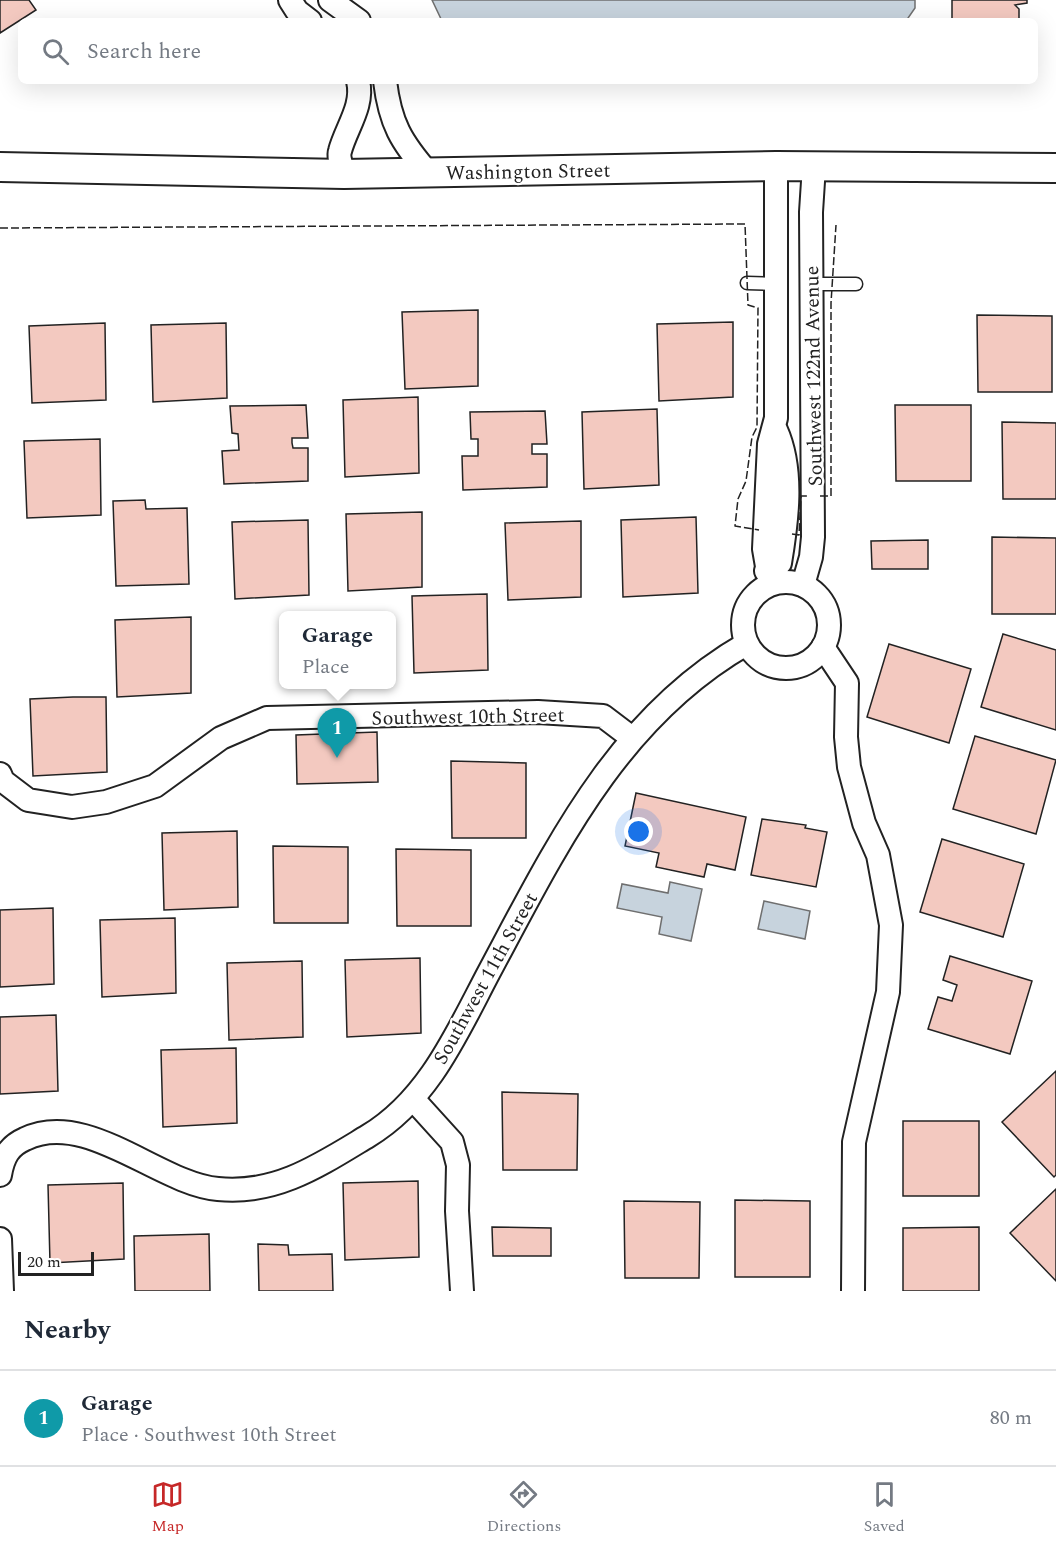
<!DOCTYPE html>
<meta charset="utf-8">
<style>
:root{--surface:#fff;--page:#f2f2f3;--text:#1f2937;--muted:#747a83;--line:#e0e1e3;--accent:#c62828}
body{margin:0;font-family:Spectral,serif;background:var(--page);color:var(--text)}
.scale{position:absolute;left:18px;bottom:15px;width:76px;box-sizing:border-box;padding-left:6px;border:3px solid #222;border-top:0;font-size:16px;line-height:21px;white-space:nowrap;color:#222;-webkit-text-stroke:4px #fff;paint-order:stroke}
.you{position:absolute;left:639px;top:832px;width:21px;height:21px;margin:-15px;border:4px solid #fff;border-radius:50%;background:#1a73e8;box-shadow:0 0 0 9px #1a73e833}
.badge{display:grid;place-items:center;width:39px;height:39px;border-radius:50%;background:var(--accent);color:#fff;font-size:20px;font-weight:700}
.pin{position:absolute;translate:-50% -50px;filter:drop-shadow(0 2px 3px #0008)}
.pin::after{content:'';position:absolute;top:32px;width:21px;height:18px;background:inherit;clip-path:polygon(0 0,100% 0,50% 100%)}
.popup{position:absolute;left:279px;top:611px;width:117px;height:78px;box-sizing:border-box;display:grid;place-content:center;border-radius:9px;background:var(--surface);filter:drop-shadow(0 2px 4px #0005);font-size:20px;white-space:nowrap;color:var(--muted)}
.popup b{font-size:22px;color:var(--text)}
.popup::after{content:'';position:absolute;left:50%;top:100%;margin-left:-12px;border:12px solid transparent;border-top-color:var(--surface)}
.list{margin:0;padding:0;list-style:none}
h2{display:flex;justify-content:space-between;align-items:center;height:78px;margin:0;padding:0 24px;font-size:26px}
h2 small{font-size:20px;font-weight:400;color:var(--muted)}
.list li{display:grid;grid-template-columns:39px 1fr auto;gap:18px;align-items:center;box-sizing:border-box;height:96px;padding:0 24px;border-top:2px solid var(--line)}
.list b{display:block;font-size:22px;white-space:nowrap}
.list p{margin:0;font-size:20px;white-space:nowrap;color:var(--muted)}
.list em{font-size:20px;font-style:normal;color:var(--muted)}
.icon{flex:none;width:33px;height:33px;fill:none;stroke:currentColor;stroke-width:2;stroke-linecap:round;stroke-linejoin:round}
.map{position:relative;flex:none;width:1056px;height:1291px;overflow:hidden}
.search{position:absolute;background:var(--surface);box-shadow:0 6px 24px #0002;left:18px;right:18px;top:18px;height:66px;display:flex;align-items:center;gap:15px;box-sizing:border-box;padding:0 21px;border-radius:9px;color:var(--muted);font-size:22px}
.sheet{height:174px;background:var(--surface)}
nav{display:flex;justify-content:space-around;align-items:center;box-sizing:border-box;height:84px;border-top:2px solid var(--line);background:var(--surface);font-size:16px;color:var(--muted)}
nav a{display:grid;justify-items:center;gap:3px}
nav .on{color:var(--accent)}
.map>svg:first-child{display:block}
.water{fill:#c7d3dd;stroke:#6f6f6f;stroke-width:1.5}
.building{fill:#f3c9c0;stroke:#222;stroke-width:1.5}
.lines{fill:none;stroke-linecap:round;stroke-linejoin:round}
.service-casing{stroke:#222;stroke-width:15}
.minor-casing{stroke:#222;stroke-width:26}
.tertiary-casing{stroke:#222;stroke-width:32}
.service{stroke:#fff;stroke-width:12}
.minor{stroke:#fff;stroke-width:22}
.tertiary{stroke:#fff;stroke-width:28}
.fence{stroke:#222;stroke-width:1.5;stroke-dasharray:8 3;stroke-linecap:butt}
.labels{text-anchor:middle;stroke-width:4.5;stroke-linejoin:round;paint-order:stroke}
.street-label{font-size:20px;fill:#222;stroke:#fff}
</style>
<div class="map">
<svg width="1056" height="1291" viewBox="0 0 1056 1291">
<rect width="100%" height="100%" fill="#fff"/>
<g class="water">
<path d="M432,0H915V8L906,21H442Z"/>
<path d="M670,882L702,889L691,941L659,934L662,917L617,908L622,884L668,893Z"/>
<path d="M764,901L810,911L805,939L758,929Z"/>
</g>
<g class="building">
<path d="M0,0H29L36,10L0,33Z"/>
<path d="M952,0H1027V3L1015,5L1019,9V21H952Z"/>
<path d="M478,310V386L405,389L402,312Z"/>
<path d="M977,315L1052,316V392H978Z"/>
<path d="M733,322V397L659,401L657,324Z"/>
<path d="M105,323L106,400L32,403L29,326Z"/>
<path d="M226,323L227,398L153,402L151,325Z"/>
<path d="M418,397L419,473L345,477L343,400Z"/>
<path d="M306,405L308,438H292V443L293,448H308V481L224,484L222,451L239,450L238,434L232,433L230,406Z"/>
<path d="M895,405H971V481H896Z"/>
<path d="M657,409L659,485L584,489L582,412Z"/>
<path d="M545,411L547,444H532V454H547V487L463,490L462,456H478V439H471L470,412Z"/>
<path d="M1002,422L1056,423V499H1003Z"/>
<path d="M100,439L101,515L27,518L24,441Z"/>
<path d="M145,500L146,509L187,508L189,584L116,586L113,501Z"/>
<path d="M422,512V587L348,591L346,514Z"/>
<path d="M696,517L698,593L623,597L621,520Z"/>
<path d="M308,520L309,595L235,599L232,522Z"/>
<path d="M581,521V597L508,600L505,523Z"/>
<path d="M992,537L1056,538V614H992Z"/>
<path d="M928,540V569H872L871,541Z"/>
<path d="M487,594L488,670L414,673L412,596Z"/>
<path d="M191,617V693L117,697L115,620Z"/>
<path d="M1003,634L1056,650V730L981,707Z"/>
<path d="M889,644L971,669L949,743L867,717Z"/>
<path d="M73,697H106L107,772L33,776L30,699Z"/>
<path d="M377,732L378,782L297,784L296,735Z"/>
<path d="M975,736L1056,760L1036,834L953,809Z"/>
<path d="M451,761L526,763V838H452Z"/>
<path d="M636,793L746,817L735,870L707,864L704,877L656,867L659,853L625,846Z"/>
<path d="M762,819L806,825L805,828L827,832L816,887L751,875Z"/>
<path d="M237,831L238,907L164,910L162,833Z"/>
<path d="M942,839L1024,864L1003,937L920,912Z"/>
<path d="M273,846L348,847V923H274Z"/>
<path d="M396,849L471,850V926H397Z"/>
<path d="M53,908L54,984L0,987V910Z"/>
<path d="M175,918L176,993L102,997L100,920Z"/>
<path d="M950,956L1032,981L1010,1054L928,1029L938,997L952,1001L957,985L943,980Z"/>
<path d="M420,958L421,1033L347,1037L345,960Z"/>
<path d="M302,961L303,1037L229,1040L227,963Z"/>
<path d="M56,1015L58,1091L0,1094V1017Z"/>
<path d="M236,1048L237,1123L163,1127L161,1050Z"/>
<path d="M1056,1071V1175L1054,1177L1002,1122Z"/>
<path d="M502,1092L578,1094L577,1170H503Z"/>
<rect x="903" y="1121" width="76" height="75"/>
<path d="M418,1181L419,1257L345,1260L343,1183Z"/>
<path d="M123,1183L124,1259L50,1263L48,1185Z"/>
<path d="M1056,1189V1281L1010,1233Z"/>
<path d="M735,1200L810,1201V1277H735Z"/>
<path d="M624,1201L700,1202L699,1278H625Z"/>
<path d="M492,1227L551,1228V1256H493Z"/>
<path d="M979,1227V1291H903V1228Z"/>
<path d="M209,1234L210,1291H135L134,1236Z"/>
<path d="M258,1244L288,1245L289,1255L332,1254L333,1291H259Z"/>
</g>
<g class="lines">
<g class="service-casing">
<g id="service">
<path d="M747,283L776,284"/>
<path d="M813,284H856"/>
</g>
</g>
<g class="minor-casing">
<g id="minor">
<path d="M290,0L297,11L310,21"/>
<path d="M330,0L359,21"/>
<path d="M385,81C390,123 401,142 429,174"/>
<path d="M344,174C342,167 338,157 340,151C346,128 364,106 358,81"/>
<path d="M766,571L780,563C787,521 794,470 776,430"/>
<circle cx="786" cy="625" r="43"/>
<path d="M770,584L764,549L769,444L776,418V166"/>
<path d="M803,585L811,557L813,537L811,212L814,166"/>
<path d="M823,647L847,683L846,737L849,767L864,823L878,855L891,925L888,992L854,1142L853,1291"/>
<path d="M0,774L3,781L28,800L72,807L106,802L155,786L221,738L267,718L538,712L603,716L632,738"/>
<path d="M413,1099L452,1142L458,1165L457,1211L462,1291"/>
<path d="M0,1175C3,1157 9,1146 25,1139C87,1109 159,1184 218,1189C276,1195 320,1165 368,1136C428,1100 457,1033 488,974C556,847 617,718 746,644"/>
<path d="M0,1239L2,1291"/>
</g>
</g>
<g class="tertiary-casing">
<path id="tertiary" d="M0,167L344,174L776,166L1056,168"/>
</g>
<use href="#service" class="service"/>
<use href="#minor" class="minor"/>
<use href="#tertiary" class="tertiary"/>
<g class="fence">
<path d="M0,228L745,224L748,305L758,308L757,427L752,437L746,481L738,499L735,526L759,530"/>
<path d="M820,496H831V303L836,225"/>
<path d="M792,534L799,535L801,496H808"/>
</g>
</g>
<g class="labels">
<g class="street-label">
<text transform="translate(528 171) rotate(-1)" y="7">Washington Street</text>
<text transform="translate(813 376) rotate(-91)" y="7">Southwest 122nd Avenue</text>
<text transform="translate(468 716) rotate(-1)" y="7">Southwest 10th Street</text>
<text transform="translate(485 978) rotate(-61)" y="7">Southwest 11th Street</text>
</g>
</g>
</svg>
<div class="scale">20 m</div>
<div class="you"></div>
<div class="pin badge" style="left:337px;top:758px;background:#0f9aa8">1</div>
<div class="popup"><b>Garage</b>Place</div>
<div class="search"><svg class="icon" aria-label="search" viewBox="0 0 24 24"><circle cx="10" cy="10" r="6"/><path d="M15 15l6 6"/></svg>Search here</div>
</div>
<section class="sheet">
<h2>Nearby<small></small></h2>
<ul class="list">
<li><span class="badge" style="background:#0f9aa8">1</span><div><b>Garage</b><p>Place · Southwest 10th Street</p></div><em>80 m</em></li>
</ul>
</section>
<nav>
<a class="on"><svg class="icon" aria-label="map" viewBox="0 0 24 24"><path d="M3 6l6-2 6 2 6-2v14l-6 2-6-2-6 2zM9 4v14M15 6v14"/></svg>Map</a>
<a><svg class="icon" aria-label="directions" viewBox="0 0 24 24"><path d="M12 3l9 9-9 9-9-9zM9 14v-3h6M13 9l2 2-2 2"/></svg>Directions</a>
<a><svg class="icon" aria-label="saved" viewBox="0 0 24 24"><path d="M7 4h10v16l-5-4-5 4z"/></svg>Saved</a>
</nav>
